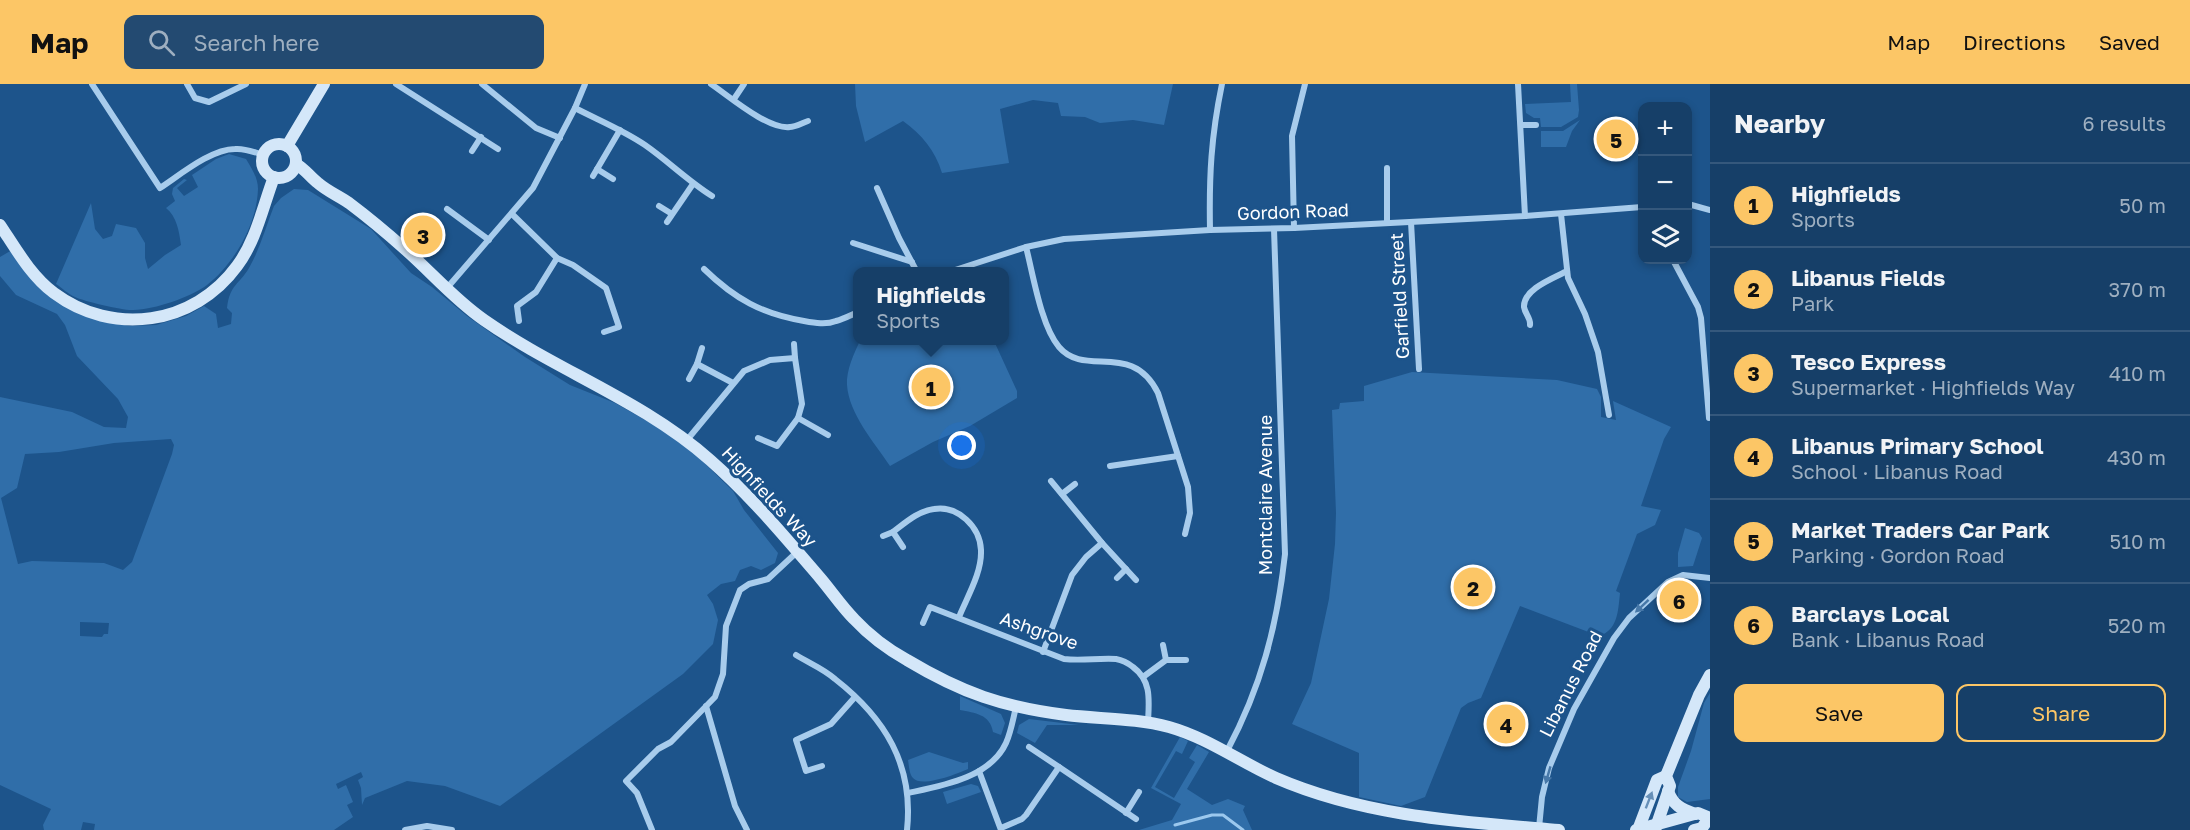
<!DOCTYPE html>
<meta charset="utf-8">
<style>
:root{--surface:#163f68;--page:#234a71;--text:#f1f3f6;--muted:#9eafc0;--line:#35587c;--accent:#fcc666}
body{margin:0;font-family:"Golos Text",sans-serif;background:var(--page);color:var(--text)}
.controls{position:absolute;right:18px;top:18px;display:grid;overflow:hidden;border-radius:12px;box-shadow:0 3px 9px #0003}
.controls button{width:54px;height:54px;display:grid;place-items:center;padding:0;border:0;border-bottom:2px solid var(--line);background:var(--surface);color:var(--text);font:30px sans-serif}
.you{position:absolute;left:962px;top:362px;width:21px;height:21px;margin:-15px;border:4px solid #fff;border-radius:50%;background:#1a73e8;box-shadow:0 0 0 9px #1a73e833}
.badge{display:grid;place-items:center;width:39px;height:39px;border-radius:50%;background:var(--accent);color:#111;font-size:20px;font-weight:700}
.pin{position:absolute;translate:-50% -50%;border:3px solid #fff;box-shadow:0 2px 6px #0006}
.popup{position:absolute;left:853px;top:183px;width:156px;height:78px;box-sizing:border-box;display:grid;place-content:center;border-radius:12px;background:var(--surface);filter:drop-shadow(0 2px 4px #0005);font-size:20px;white-space:nowrap;color:var(--muted)}
.popup b{font-size:22px;color:var(--text)}
.popup::after{content:'';position:absolute;left:50%;top:100%;margin-left:-12px;border:12px solid transparent;border-top-color:var(--surface)}
.list{margin:0;padding:0;list-style:none}
h2{display:flex;justify-content:space-between;align-items:center;height:78px;margin:0;padding:0 24px;font-size:26px}
h2 small{font-size:20px;font-weight:400;color:var(--muted)}
.list li{display:grid;grid-template-columns:39px 1fr auto;gap:18px;align-items:center;box-sizing:border-box;height:84px;padding:0 24px;border-top:2px solid var(--line)}
.list b{display:block;font-size:22px;white-space:nowrap}
.list p{margin:0;font-size:20px;white-space:nowrap;color:var(--muted)}
.list em{font-size:20px;font-style:normal;color:var(--muted)}
.actions{display:flex;gap:12px;padding:18px 24px}
.actions a{flex:1;padding:14px 0;border:2px solid var(--accent);border-radius:12px;text-align:center;font-size:21px;color:var(--accent)}
.actions .main{background:var(--accent);color:#111}
.icon{flex:none;width:33px;height:33px;fill:none;stroke:currentColor;stroke-width:2;stroke-linecap:round;stroke-linejoin:round}
.map{position:relative;flex:none;width:1710px;height:746px;overflow:hidden}
header{display:flex;align-items:center;gap:36px;box-sizing:border-box;height:84px;padding:0 30px;background:var(--accent);color:#111}
header strong{font-size:28px}
nav{display:flex;gap:33px;margin-inline-start:auto;font-size:21px}
.search{width:420px;height:54px;background:var(--page);display:flex;align-items:center;gap:15px;box-sizing:border-box;padding:0 21px;border-radius:12px;color:var(--muted);font-size:22px}
main{display:flex}
aside{flex:1;background:var(--surface)}
.map>svg:first-child{display:block}
.green{fill:#306ea9;fill-rule:evenodd}
.lines{fill:none;stroke-linecap:round;stroke-linejoin:round}
.stream{stroke:#9bc8ee;stroke-width:3}
.street{stroke:#a8ccec;stroke-width:6}
.secondary{stroke:#d4e7f9;stroke-width:12}
.oneway{fill:#4778a8}
.oneway2{fill:#668fb7}
.labels{text-anchor:middle;stroke-width:6;stroke-linejoin:round;paint-order:stroke}
.street-label{font-size:18px;fill:#fff;stroke:#1d548b}
</style>
<header>
<strong>Map</strong>
<div class="search"><svg class="icon" aria-label="search" viewBox="0 0 24 24"><circle cx="10" cy="10" r="6"/><path d="M15 15l6 6"/></svg>Search here</div>
<nav><a>Map</a><a>Directions</a><a>Saved</a></nav>
</header>
<main>
<div class="map">
<svg width="1710" height="746" viewBox="0 0 1710 746">
<rect width="100%" height="100%" fill="#1d548b"/>
<g class="green">
<path d="M855,0H1173L1164,41L1133,36L1100,39L1085,33L1061,32L1058,19L1033,16L1000,25L1009,79L942,89C935,66 922,51 903,37L865,58L856,22Z"/>
<path d="M1570,0H1577L1579,26L1578,33L1561,43H1541L1540,34H1534L1526,29L1525,20L1571,18Z"/>
<path d="M1580,36L1572,47L1566,63H1541V47H1563Z"/>
<path d="M229,70L246,75C252,85 258,94 258,105C257,140 234,180 207,201C189,214 156,225 133,226C125,227 83,217 75,213C68,210 62,204 56,200L91,119L95,145L103,155L112,152L116,140L136,144L145,159V174L148,185L165,171L181,161C179,147 177,133 166,124L175,117L172,110L173,104L184,95L187,96L177,104L184,112L198,103L192,91L216,75Z"/>
<path d="M294,105L308,106L371,145L411,189L432,203L467,232L525,273L570,301L615,319L663,346L694,369L733,407L744,426L778,469L775,479L761,486L751,482L740,486L735,497L721,500L707,511L713,520L718,536L713,560L683,590L500,722L445,702L407,697L365,714L362,721L361,704L358,696L363,693L361,688L336,700L338,705L346,701L353,718L347,721L353,733L334,746H94L95,740L83,738L81,746H44L43,741L51,725L0,701V313L72,328L104,343L126,344L128,333L118,315L77,272L65,241L57,230L16,211L0,192V173L12,166L28,190L103,237L129,242L156,241L186,232L204,222L216,230L218,244L231,240L232,229L227,224C230,200 239,201 249,184C260,165 266,142 274,122L281,114ZM171,355L174,361L172,370L132,478L123,486L104,479L32,477L18,480L1,414L17,404L25,370L59,368L114,359ZM80,538L109,539L108,550H104L102,553L80,552Z"/>
<path d="M860,257H994L1017,307V314L970,342L933,358L890,382C874,358 849,330 847,301C846,287 854,269 860,257Z"/>
<path d="M1412,288L1557,296L1597,305L1601,313V333L1616,336L1613,317L1671,343L1664,355L1641,422L1661,426L1655,441L1637,450L1616,507L1620,509C1618,527 1618,546 1599,552L1520,522L1481,614L1468,619L1461,624L1425,713L1401,722L1359,713V669L1292,640L1311,599L1329,515L1335,460L1336,429L1332,326L1339,325L1340,319L1364,317V302Z"/>
<path d="M1685,444L1699,449L1702,454L1693,482L1678,483V469Z"/>
<path d="M1710,609V715L1687,718L1678,713V703L1691,667L1704,619Z"/>
<path d="M960,612L1001,630L1005,639L1001,651L993,648C990,630 975,629 960,626Z"/>
<path d="M1029,635L1079,641H1047L1035,659L1017,649L1019,641Z"/>
<path d="M1180,653L1188,657L1182,670L1176,667L1155,703L1174,714L1195,678L1189,674L1197,661L1209,668L1187,705L1212,721L1228,715L1245,722L1243,726L1252,746H1139L1172,736L1181,720L1151,704Z"/>
<path d="M929,668L963,679L968,678V685C957,690 921,704 913,694C909,690 909,681 908,676Z"/>
<path d="M971,700L978,702L981,708L947,720L943,708Z"/>
</g>
<g class="lines">
<path class="stream" d="M1175,741L1212,731H1223L1243,746"/>
<g class="street">
<path d="M92,0L160,104C180,91 211,65 235,65C245,64 254,68 263,71"/>
<path d="M187,0L195,14L209,18L246,0"/>
<path d="M396,0L498,65"/>
<path d="M482,0L536,44L560,54"/>
<path d="M711,0C729,12 768,46 790,43C795,43 802,39 808,37"/>
<path d="M1518,0L1525,132"/>
<path d="M734,15L744,0"/>
<path d="M575,24C598,36 623,46 645,61C668,77 688,97 712,112"/>
<path d="M1521,41H1536"/>
<path d="M472,67L481,53"/>
<path d="M1387,84V139"/>
<path d="M597,85L613,95"/>
<path d="M593,92L620,46"/>
<path d="M877,104L899,154L917,188"/>
<path d="M1688,120L1710,126"/>
<path d="M659,122L672,130"/>
<path d="M447,125L489,156"/>
<path d="M512,130L557,174L573,181L606,204L619,243L604,248"/>
<path d="M1561,130L1568,194L1585,230L1598,268L1609,331"/>
<path d="M667,138L693,100"/>
<path d="M1411,138L1419,285"/>
<path d="M1294,144L1292,52L1305,0"/>
<path d="M1210,146C1209,92 1211,53 1222,0"/>
<path d="M853,159L912,178"/>
<path d="M1026,163C1033,190 1041,242 1059,263C1085,294 1132,256 1158,309L1188,403L1190,429L1185,450"/>
<path d="M1673,176L1698,223L1701,234L1709,334"/>
<path d="M704,185C735,215 762,230 804,237C815,239 826,241 836,237C844,235 851,231 858,228"/>
<path d="M949,188L1026,163L1064,155L1210,146L1294,144L1525,132L1642,123"/>
<path d="M447,204L533,104L575,24L585,0"/>
<path d="M519,237L517,222L536,208L557,174"/>
<path d="M1530,241C1531,234 1525,230 1524,223C1523,205 1554,194 1567,187"/>
<path d="M794,260L795,274"/>
<path d="M697,280L702,264"/>
<path d="M689,295L697,280L733,299"/>
<path d="M798,334L828,351"/>
<path d="M687,356L744,287L770,276L795,274L802,320L798,334L777,362L758,354"/>
<path d="M1110,382L1178,372"/>
<path d="M1051,397L1102,459L1136,496"/>
<path d="M1062,410L1075,400"/>
<path d="M883,452L893,448"/>
<path d="M903,463L893,448C905,439 918,427 934,425C958,421 980,443 981,466C982,489 967,513 959,533"/>
<path d="M1117,494L1126,485"/>
<path d="M923,539L930,523L1064,575C1081,577 1098,574 1116,575C1122,576 1128,579 1133,583C1152,597 1149,617 1148,638"/>
<path d="M1163,561L1166,576"/>
<path d="M1043,568L1072,491L1086,473L1102,459"/>
<path d="M796,571C809,579 824,585 835,595C885,634 914,681 907,746"/>
<path d="M1143,593L1166,576H1186"/>
<path d="M706,622L735,722L747,746"/>
<path d="M1029,663L1059,683"/>
<path d="M1227,667C1261,603 1277,543 1285,470L1274,145"/>
<path d="M822,682L806,687L796,656L831,640L855,613"/>
<path d="M979,687L1001,746"/>
<path d="M908,709C941,702 990,694 1006,659C1011,648 1013,635 1016,623"/>
<path d="M1126,729L1139,708"/>
<path d="M1001,744L1022,735L1026,731L1059,683L1136,735"/>
<path d="M1539,744L1542,713L1549,684L1574,625L1614,554L1629,534L1668,498L1683,491L1710,494"/>
<path d="M405,746L427,742L452,746"/>
<path d="M652,746L637,709L626,697L658,665L671,658L715,613L723,590L726,542L740,506L749,500L768,495L797,468"/>
</g>
<g class="secondary">
<circle cx="279" cy="77" r="17"/>
<path d="M287,62L324,0"/>
<path d="M296,80C305,85 310,93 318,99C327,107 339,112 349,119C369,134 388,150 406,166C432,189 455,216 484,236C557,287 642,316 710,376C750,411 786,454 821,495C832,508 842,523 854,535C868,550 889,566 907,576C962,609 1003,623 1066,631C1100,635 1136,634 1169,643C1208,654 1240,678 1276,694C1366,733 1464,738 1559,746"/>
<path d="M0,141C16,165 31,192 54,209C113,253 194,241 237,182C256,157 263,122 274,93"/>
<path d="M1668,707C1673,721 1681,725 1695,730"/>
<path d="M1636,746L1698,729L1710,734"/>
<path d="M1638,746L1657,696L1666,692"/>
<path d="M1655,746L1670,702L1666,692L1699,611L1710,591"/>
<path d="M1694,746L1702,744L1709,734"/>
</g>
</g>
<defs><path id="oneway-solid" d="M-6-.8H1V-3.2L6.5 0L1 3.2V.8H-6Z" transform="scale(1.5)"/></defs>
<g class="oneway">
<use href="#oneway-solid" transform="translate(1642 522) rotate(137)"/>
<use href="#oneway-solid" transform="translate(1548 691) rotate(106)"/>
</g>
<use class="oneway2" href="#oneway-solid" transform="translate(1649 716) rotate(-69)"/>
<g class="labels">
<g class="street-label">
<text transform="translate(1293 128) rotate(-2)" y="6">Gordon Road</text>
<text transform="translate(1400 212) rotate(-93)" y="6">Garfield Street</text>
<text transform="translate(1266 411) rotate(-90)" y="6">Montclaire Avenue</text>
<text transform="translate(769 413) rotate(47)" y="6">Highfields Way</text>
<text transform="translate(1039 547) rotate(19)" y="6">Ashgrove</text>
<text transform="translate(1571 600) rotate(-63)" y="6">Libanus Road</text>
</g>
</g>
</svg>
<div class="controls">
<button>+</button>
<button>−</button>
<button><svg class="icon" aria-label="layers" viewBox="0 0 24 24"><path d="M12 4l9 5-9 5-9-5zM3 14l9 5 9-5"/></svg></button>
</div>
<div class="you"></div>
<div class="pin badge" style="left:931px;top:303px">1</div>
<div class="popup"><b>Highfields</b>Sports</div>
<div class="pin badge" style="left:1473px;top:503px">2</div>
<div class="pin badge" style="left:423px;top:151px">3</div>
<div class="pin badge" style="left:1506px;top:640px">4</div>
<div class="pin badge" style="left:1616px;top:55px">5</div>
<div class="pin badge" style="left:1679px;top:516px">6</div>
</div>
<aside>
<h2>Nearby<small>6 results</small></h2>
<ul class="list">
<li><span class="badge">1</span><div><b>Highfields</b><p>Sports</p></div><em>50 m</em></li>
<li><span class="badge">2</span><div><b>Libanus Fields</b><p>Park</p></div><em>370 m</em></li>
<li><span class="badge">3</span><div><b>Tesco Express</b><p>Supermarket · Highfields Way</p></div><em>410 m</em></li>
<li><span class="badge">4</span><div><b>Libanus Primary School</b><p>School · Libanus Road</p></div><em>430 m</em></li>
<li><span class="badge">5</span><div><b>Market Traders Car Park</b><p>Parking · Gordon Road</p></div><em>510 m</em></li>
<li><span class="badge">6</span><div><b>Barclays Local</b><p>Bank · Libanus Road</p></div><em>520 m</em></li>
</ul>
<div class="actions"><a class="main">Save</a><a>Share</a></div>
</aside>
</main>
